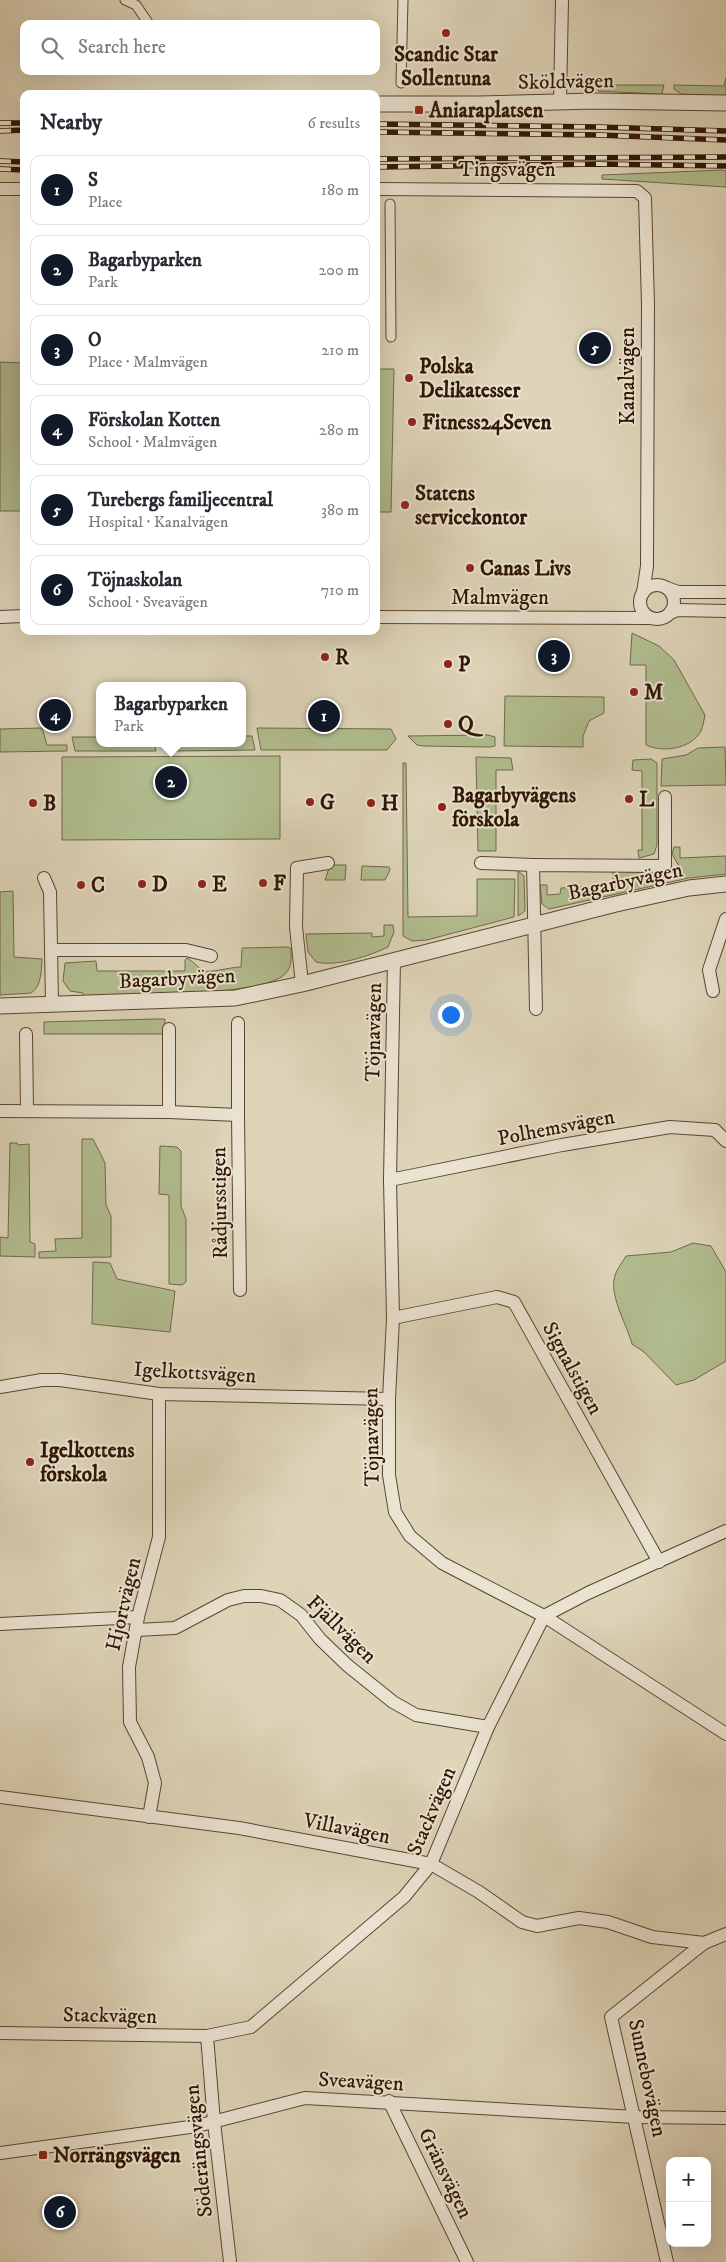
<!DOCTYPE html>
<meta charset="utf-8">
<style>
:root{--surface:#fff;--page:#f2f2f3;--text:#2b2b33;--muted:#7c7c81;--line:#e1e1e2;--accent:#111827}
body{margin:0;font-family:"IM FELL DW Pica",serif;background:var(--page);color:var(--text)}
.controls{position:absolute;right:15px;bottom:15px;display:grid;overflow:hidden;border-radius:10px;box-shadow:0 5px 20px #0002}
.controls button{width:45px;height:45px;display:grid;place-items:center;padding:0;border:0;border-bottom:1px solid var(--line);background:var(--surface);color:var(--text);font:25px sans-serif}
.you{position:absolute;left:450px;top:1014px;width:18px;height:18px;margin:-12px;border:4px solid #fff;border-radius:50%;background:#1a73e8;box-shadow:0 0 0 8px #1a73e833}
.badge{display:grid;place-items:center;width:32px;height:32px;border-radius:50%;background:var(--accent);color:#fff;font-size:16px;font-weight:700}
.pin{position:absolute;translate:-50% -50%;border:2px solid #fff;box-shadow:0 1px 5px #0006}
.popup{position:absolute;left:96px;top:682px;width:150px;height:65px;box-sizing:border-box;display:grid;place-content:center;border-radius:10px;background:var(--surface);filter:drop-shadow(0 1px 4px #0005);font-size:16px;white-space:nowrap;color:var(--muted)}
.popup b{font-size:19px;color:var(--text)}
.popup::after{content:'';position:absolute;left:50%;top:100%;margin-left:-10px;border:10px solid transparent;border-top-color:var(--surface)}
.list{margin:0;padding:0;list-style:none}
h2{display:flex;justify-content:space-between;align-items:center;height:65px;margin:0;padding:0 20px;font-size:21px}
h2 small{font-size:16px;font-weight:400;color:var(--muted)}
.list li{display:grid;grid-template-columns:32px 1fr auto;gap:15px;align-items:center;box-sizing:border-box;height:70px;margin:0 10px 10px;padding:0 10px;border:1px solid var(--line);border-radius:10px}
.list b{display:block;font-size:19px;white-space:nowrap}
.list p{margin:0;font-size:16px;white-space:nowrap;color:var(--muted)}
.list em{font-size:16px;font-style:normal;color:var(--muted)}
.icon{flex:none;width:28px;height:28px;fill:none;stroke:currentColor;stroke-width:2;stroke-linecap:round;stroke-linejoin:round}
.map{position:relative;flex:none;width:726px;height:2262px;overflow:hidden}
.search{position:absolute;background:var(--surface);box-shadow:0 5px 20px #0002;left:20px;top:20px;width:360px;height:55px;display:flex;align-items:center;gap:12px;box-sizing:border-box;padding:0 18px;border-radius:10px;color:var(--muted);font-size:19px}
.panel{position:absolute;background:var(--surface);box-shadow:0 5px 20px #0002;left:20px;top:90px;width:360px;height:545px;border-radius:10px}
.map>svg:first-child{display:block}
.green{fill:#b1bd8f;stroke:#706949}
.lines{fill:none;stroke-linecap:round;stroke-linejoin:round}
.pedestrian-casing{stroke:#5b4530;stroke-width:11}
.minor-casing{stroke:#5b4530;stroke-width:14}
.tertiary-casing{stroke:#5b4530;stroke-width:17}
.pedestrian{stroke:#eae3d1;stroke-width:9}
.minor{stroke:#eae3d1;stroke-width:12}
.tertiary{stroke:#eae3d1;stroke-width:15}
.rail-casing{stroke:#2f1503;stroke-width:5.5}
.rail{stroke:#eae3d1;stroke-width:4;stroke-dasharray:11;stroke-linecap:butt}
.poi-dot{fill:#8f2418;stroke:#eae3d1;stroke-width:2}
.labels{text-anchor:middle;stroke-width:4;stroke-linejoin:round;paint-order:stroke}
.poi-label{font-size:21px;font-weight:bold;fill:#2f1503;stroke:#eae3d1;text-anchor:start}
.street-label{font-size:21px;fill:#2f1503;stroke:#eae3d1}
</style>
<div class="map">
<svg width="726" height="2262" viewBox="0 0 726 2262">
<rect width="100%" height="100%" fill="#ded4b8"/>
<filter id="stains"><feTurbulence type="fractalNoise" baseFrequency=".004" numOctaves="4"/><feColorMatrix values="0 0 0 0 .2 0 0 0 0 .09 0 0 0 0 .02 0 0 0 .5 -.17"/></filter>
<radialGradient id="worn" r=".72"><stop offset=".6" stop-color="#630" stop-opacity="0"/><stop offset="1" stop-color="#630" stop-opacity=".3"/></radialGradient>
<g class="green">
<path d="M726,78V96L681,94L674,89V85L724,86Z"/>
<path d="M598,85H664L662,94H658L598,91Z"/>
<path d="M722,170L726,171V187L602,179V175Z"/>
<path d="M0,362L24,363V511H0Z"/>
<path d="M376,369H394L391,512H376Z"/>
<path d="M632,633L659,646L674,660L705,715C704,720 703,726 701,731C691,749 663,753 646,745V665H630Z"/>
<path d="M505,696L604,697V713L589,721L583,736V747L504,746Z"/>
<path d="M42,728L47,745H67V751L0,752V729Z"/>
<path d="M257,728L391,729L396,739L387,750H261Z"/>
<path d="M488,735L495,737V746L490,747L424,746L417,745L408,736Z"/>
<path d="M242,736H252L255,750L174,751L173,743H242Z"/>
<path d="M72,737H100V743H154L156,751H75Z"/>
<path d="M725,747L726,785L661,786L662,759L686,755L698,748Z"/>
<path d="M280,756V839L62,840V757Z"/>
<path d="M476,757L511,758L513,770H496V851H478Z"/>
<path d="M651,759L657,763V845L654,854L639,858L638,850H642V771L632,770L633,760Z"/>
<path d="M403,763H406L408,917L477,916V879H515L514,917L427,940L412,941L403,936Z"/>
<path d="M674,847H680V858L726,856V874L689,878L549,909L542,904L540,885H547V895L560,894L561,888L613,885V871L652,873L661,878L683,873L672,854Z"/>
<path d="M330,865H346L345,880H325Z"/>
<path d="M362,866L389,867L390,870L385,880H361Z"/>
<path d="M518,871L524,876L525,911L518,916Z"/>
<path d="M13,891L14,957L42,959C41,971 42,986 31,993L0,995V892Z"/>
<path d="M384,925H393L394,932L388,947C369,956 337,967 316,962L308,952L306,934L372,933V937L384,936Z"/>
<path d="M289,947L291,949C291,958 292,968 285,974C263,997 119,995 83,996V993L70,991L63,981L65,963L96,961L97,971H185V960L187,958C193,961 198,968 204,971C210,973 231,967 241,967L242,948Z"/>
<path d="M155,1019H165L164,1034H44V1022Z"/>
<path d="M82,1139H93L105,1163L106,1205L111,1216V1257L39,1258V1252L56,1251L55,1239L82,1238Z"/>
<path d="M10,1143H17L18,1145L29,1144L30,1242L35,1244V1257L0,1256V1237L8,1238Z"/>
<path d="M160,1146L177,1147L181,1151V1206L186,1219V1282L182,1285L169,1284V1195L159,1194Z"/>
<path d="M693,1243L711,1246L726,1272V1361L694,1380L676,1385L644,1352L632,1344C627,1325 611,1299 614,1280C615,1271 622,1263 626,1256L671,1252Z"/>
<path d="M93,1262L110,1263L117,1279L175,1291L170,1332L92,1324Z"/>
</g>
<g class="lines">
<g class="pedestrian-casing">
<g id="pedestrian">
<path d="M125,0L136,5L149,24"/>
<path d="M401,83L403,0"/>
<path d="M390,204L391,337"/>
</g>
</g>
<g class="minor-casing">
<g id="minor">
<path d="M560,101L562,0"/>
<path d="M0,189H24"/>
<path d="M376,189L637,191L645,198L648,304L647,566L643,593"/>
<circle cx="657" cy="602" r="17"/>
<path d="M667,588L678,592H726"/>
<path d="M670,613L678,610L726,611"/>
<path d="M0,617L24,616"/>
<path d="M376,617L650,618"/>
<path d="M481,863L533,865"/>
<path d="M44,878L50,892L52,1004"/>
<path d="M52,950H186L211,956"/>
<path d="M394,960L390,1180L393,1318L389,1399V1475L395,1512L410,1536L442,1563L544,1616L726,1734"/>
<path d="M302,984L296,927L297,868L328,863"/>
<path d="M713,991L709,970L726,919"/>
<path d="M536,1009L533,865L665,866V797"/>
<path d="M169,1029V1112"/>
<path d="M26,1034L27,1111"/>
<path d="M0,1111L169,1112L238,1115V1023"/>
<path d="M238,1115L240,1290"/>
<path d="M390,1180L562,1145L670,1127L715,1130L726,1141"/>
<path d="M393,1318L497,1297L514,1302L659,1562"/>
<path d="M0,1387L42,1380H60L159,1394L389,1399"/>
<path d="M0,1624L138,1617"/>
<path d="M136,1630L175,1628L228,1600L244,1596H261L280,1600L301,1615L320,1639L347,1665L393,1702L416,1715L488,1727"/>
<path d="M0,1797L239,1828L431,1864L479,1892L522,1922L537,1926L579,1918L608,1922L652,1937L704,1943L726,1934"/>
<path d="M149,1817L155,1783L148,1757L130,1722L129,1667L138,1617L159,1537V1394"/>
<path d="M0,2033L207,2036L251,2027L404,1897L431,1864L488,1727L544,1616L588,1593L726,1531"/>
<path d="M207,2036L214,2122L230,2262"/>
<path d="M389,2101L467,2262"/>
<path d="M0,2153L197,2126L305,2098L635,2117L726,2118"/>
<path d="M667,2262L611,2017L704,1943"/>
</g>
</g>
<g class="tertiary-casing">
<g id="tertiary">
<path d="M376,104H479L594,101L726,103"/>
<path d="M0,1006L235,998L302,984L616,904L689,888L726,884"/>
</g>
</g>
<use href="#pedestrian" class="pedestrian"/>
<use href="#minor" class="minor"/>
<use href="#tertiary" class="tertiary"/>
<g class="rail-casing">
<g id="rail">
<path d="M0,123H24"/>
<path d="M376,124L598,127L726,131"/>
<path d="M0,131L24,130"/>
<path d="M376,132L599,135L726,140"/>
<path d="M376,159L726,157"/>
<path d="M0,161L24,162"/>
<path d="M376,167L599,164L726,166"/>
<path d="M0,169L24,170"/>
</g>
</g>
<use href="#rail" class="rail"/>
</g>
<g class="poi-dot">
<circle cx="446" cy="33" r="5"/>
<rect x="414" y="105" width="10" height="10" rx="2.5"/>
<circle cx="409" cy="378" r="5"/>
<circle cx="412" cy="422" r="5"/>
<circle cx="405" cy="505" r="5"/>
<circle cx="470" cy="568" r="5"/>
<circle cx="325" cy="657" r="5"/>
<circle cx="448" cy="664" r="5"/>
<circle cx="634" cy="692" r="5"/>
<circle cx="448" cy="724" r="5"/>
<circle cx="629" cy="799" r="5"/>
<circle cx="310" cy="802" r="5"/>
<circle cx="33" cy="803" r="5"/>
<circle cx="371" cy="803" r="5"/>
<circle cx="442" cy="807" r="5"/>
<circle cx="263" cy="883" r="5"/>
<circle cx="142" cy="884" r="5"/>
<circle cx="202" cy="884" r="5"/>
<circle cx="81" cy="885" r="5"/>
<circle cx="30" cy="1462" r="5"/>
<rect x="38" y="2150" width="10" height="10" rx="2.5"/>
</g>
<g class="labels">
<g class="poi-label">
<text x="446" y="61" text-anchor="middle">Scandic Star<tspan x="446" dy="24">Sollentuna</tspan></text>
<text x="429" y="117">Aniaraplatsen</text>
<text x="419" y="373">Polska<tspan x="419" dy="24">Delikatesser</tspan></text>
<text x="422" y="429">Fitness24Seven</text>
<text x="415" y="500">Statens<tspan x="415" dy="24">servicekontor</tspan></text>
<text x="480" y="575">Canas Livs</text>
<text x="335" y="664">R</text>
<text x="458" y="671">P</text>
<text x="644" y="699">M</text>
<text x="458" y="731">Q</text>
<text x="452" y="802">Bagarbyvägens<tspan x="452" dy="24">förskola</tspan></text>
<text x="639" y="806">L</text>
<text x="320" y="809">G</text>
<text x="43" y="810">B</text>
<text x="381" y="810">H</text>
<text x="273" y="890">F</text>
<text x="152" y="891">D</text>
<text x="212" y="891">E</text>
<text x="91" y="892">C</text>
<text x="40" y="1457">Igelkottens<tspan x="40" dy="24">förskola</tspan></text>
<text x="53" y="2162">Norrängsvägen</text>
</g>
<g class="street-label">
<text transform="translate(566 81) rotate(-1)" y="7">Sköldvägen</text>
<text x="507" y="176">Tingsvägen</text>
<text transform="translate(627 376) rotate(-90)" y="7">Kanalvägen</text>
<text x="500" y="604">Malmvägen</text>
<text transform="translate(625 881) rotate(-12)" y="7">Bagarbyvägen</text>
<text transform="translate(177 978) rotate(-3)" y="7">Bagarbyvägen</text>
<text transform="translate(373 1032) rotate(-89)" y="7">Töjnavägen</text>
<text transform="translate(556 1127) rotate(-11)" y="7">Polhemsvägen</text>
<text transform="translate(219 1203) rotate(-91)" y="7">Rådjursstigen</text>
<text transform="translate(573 1368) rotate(61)" y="7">Signalstigen</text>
<text transform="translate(195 1372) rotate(3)" y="7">Igelkottsvägen</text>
<text transform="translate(371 1437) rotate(-91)" y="7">Töjnavägen</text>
<text transform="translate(123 1604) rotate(-77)" y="7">Hjortvägen</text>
<text transform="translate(342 1629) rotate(44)" y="7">Fjällvägen</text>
<text transform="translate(431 1811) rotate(-67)" y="7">Stackvägen</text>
<text transform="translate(347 1828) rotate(11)" y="7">Villavägen</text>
<text transform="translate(110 2015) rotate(1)" y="7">Stackvägen</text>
<text transform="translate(648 2078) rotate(78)" y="7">Sunnebovägen</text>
<text transform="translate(361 2081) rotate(3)" y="7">Sveavägen</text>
<text transform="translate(198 2151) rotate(-96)" y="7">Söderängsvägen</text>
<text transform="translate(446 2173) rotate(64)" y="7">Gränsvägen</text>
</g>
</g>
<rect width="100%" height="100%" filter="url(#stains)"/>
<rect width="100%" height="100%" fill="url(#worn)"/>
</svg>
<div class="controls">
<button>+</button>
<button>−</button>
</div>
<div class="you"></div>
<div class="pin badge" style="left:324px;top:716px">1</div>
<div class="pin badge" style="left:171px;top:782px">2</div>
<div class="popup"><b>Bagarbyparken</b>Park</div>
<div class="pin badge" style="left:554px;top:656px">3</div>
<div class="pin badge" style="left:55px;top:715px">4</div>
<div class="pin badge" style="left:595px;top:348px">5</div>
<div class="pin badge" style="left:60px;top:2212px">6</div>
<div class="search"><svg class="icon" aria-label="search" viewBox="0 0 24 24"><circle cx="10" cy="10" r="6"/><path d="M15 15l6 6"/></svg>Search here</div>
<section class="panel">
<h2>Nearby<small>6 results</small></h2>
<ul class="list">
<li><span class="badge">1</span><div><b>S</b><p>Place</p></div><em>180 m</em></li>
<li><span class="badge">2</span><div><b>Bagarbyparken</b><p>Park</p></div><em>200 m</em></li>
<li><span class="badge">3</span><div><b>O</b><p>Place · Malmvägen</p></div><em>210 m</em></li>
<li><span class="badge">4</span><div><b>Förskolan Kotten</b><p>School · Malmvägen</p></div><em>280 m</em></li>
<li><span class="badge">5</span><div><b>Turebergs familjecentral</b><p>Hospital · Kanalvägen</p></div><em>380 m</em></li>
<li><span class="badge">6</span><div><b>Töjnaskolan</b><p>School · Sveavägen</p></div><em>710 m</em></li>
</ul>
</section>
</div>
